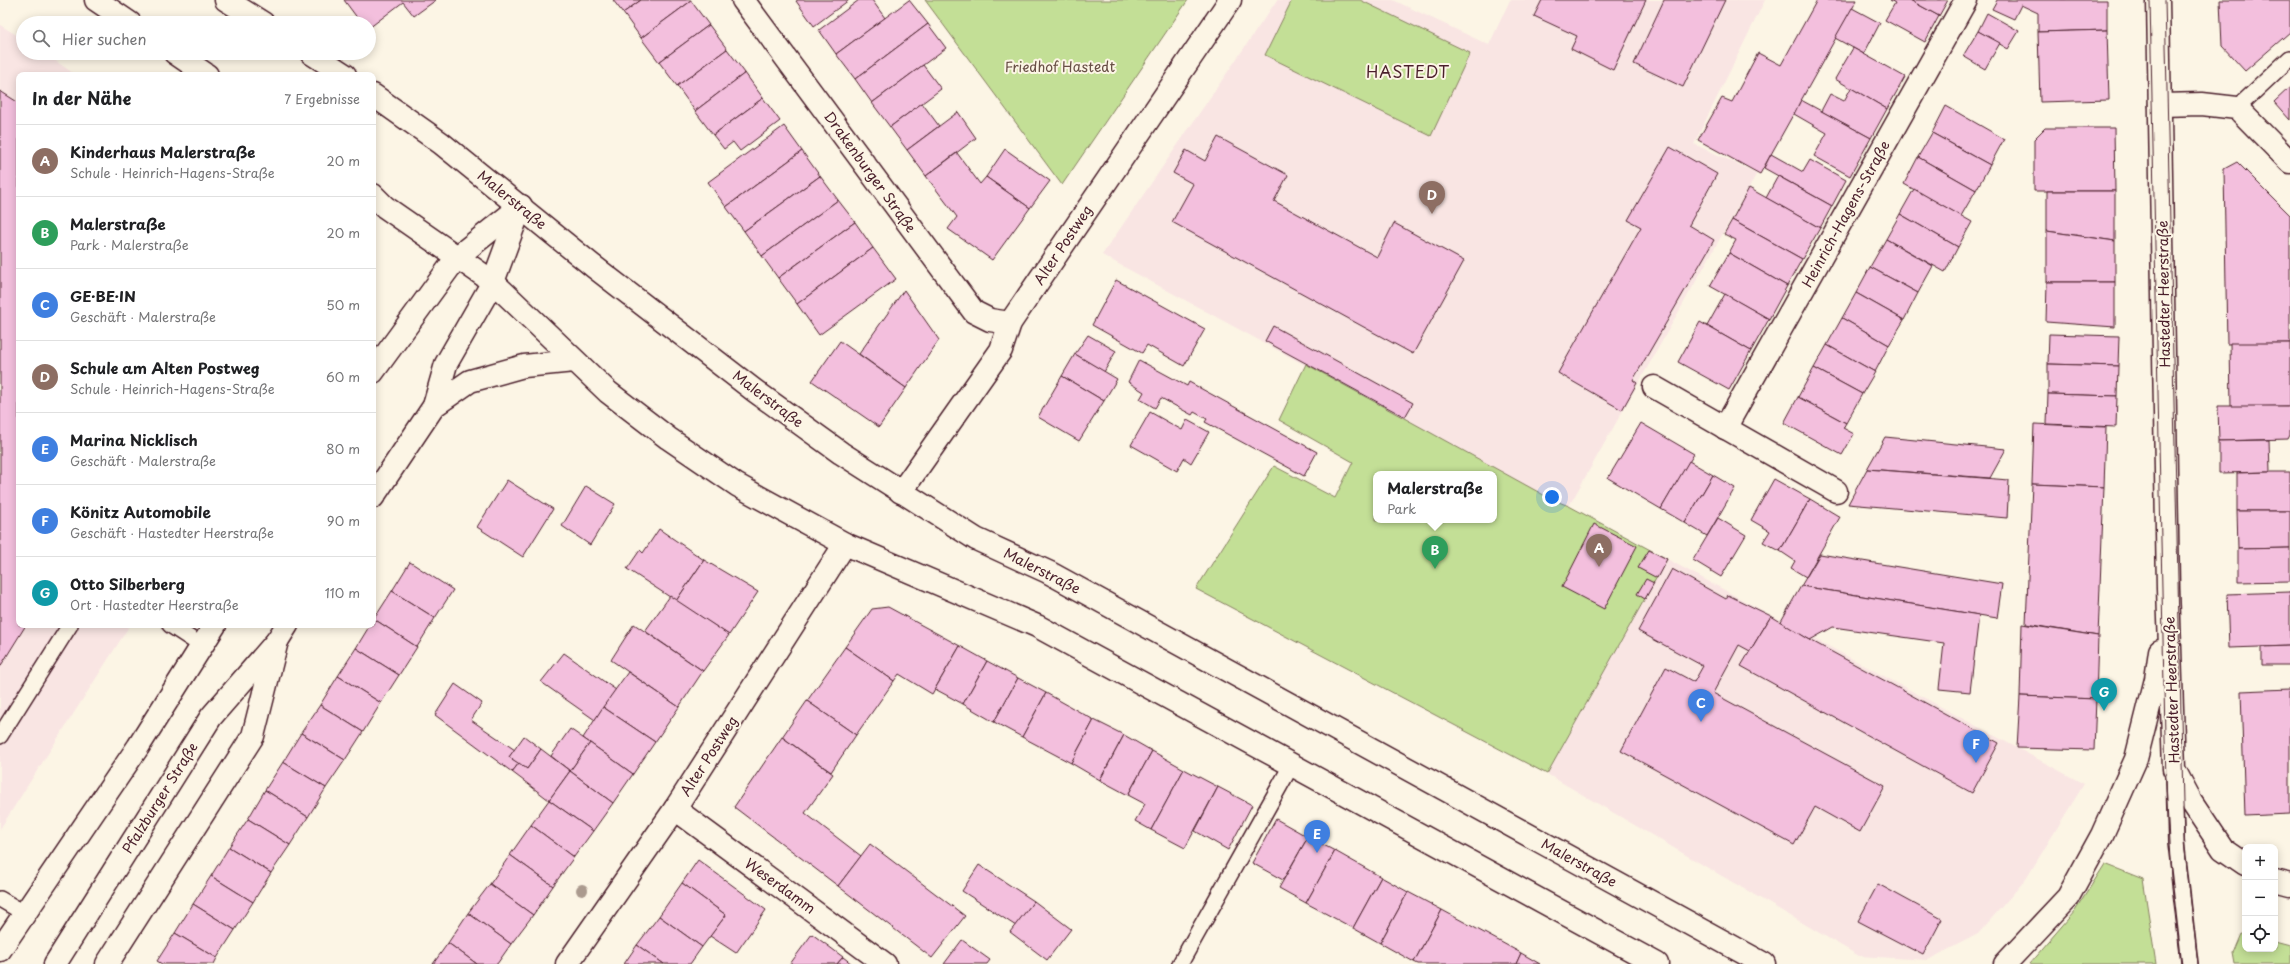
<!DOCTYPE html>
<html lang="de">
<meta charset="utf-8">
<style>
:root{--surface:#fff;--page:#f2f2f2;--text:#202124;--muted:#757577;--line:#e0e0e0;--accent:#c8321e}
body{margin:0;font-family:"Playpen Sans",sans-serif;background:var(--page);color:var(--text)}
.controls{position:absolute;right:12px;bottom:12px;display:grid;overflow:hidden;border-radius:8px;box-shadow:0 2px 10px #0003}
.controls button{width:36px;height:36px;display:grid;place-items:center;padding:0;border:0;border-bottom:1px solid var(--line);background:var(--surface);color:var(--text);font:20px sans-serif}
.you{position:absolute;left:1552px;top:497px;width:14px;height:14px;margin:-10px;border:3px solid #fff;border-radius:50%;background:#1a73e8;box-shadow:0 0 0 6px #1a73e833}
.badge{display:grid;place-items:center;width:26px;height:26px;border-radius:50%;background:var(--accent);color:#fff;font-size:13px;font-weight:700}
.pin{position:absolute;translate:-50% -33px;filter:drop-shadow(0 1px 2px #0008)}
.pin::after{content:'';position:absolute;top:21px;width:14px;height:12px;background:inherit;clip-path:polygon(0 0,100% 0,50% 100%)}
.popup{position:absolute;left:1373px;top:471px;width:124px;height:52px;box-sizing:border-box;display:grid;place-content:center;border-radius:8px;background:var(--surface);filter:drop-shadow(0 1px 3px #0005);font-size:13px;white-space:nowrap;color:var(--muted)}
.popup b{font-size:15px;color:var(--text)}
.popup::after{content:'';position:absolute;left:50%;top:100%;margin-left:-8px;border:8px solid transparent;border-top-color:var(--surface)}
.list{margin:0;padding:0;list-style:none}
h2{display:flex;justify-content:space-between;align-items:center;height:52px;margin:0;padding:0 16px;font-size:17px}
h2 small{font-size:13px;font-weight:400;color:var(--muted)}
.list li{display:grid;grid-template-columns:26px 1fr auto;gap:12px;align-items:center;box-sizing:border-box;height:72px;padding:0 16px;border-top:1px solid var(--line)}
.list b{display:block;font-size:15px;white-space:nowrap}
.list p{margin:0;font-size:13px;white-space:nowrap;color:var(--muted)}
.list em{font-size:13px;font-style:normal;color:var(--muted)}
.icon{flex:none;width:22px;height:22px;fill:none;stroke:currentColor;stroke-width:2;stroke-linecap:round;stroke-linejoin:round}
.map{position:relative;flex:none;width:2290px;height:964px;overflow:hidden}
.search{position:absolute;background:var(--surface);box-shadow:0 2px 10px #0003;left:16px;top:16px;width:360px;height:44px;display:flex;align-items:center;gap:10px;box-sizing:border-box;padding:0 14px;border-radius:22px;color:var(--muted);font-size:15px}
.panel{position:absolute;background:var(--surface);box-shadow:0 2px 10px #0003;left:16px;top:72px;width:360px;height:556px;border-radius:8px}
.map>svg:first-child{display:block}
.built{fill:#f9e5e3}
.green{fill:#c3df96;stroke:#867f60;fill-rule:evenodd}
.building{fill:#f3bfdd;stroke:#4a1f2b}
.lines{fill:none;stroke-linecap:round;stroke-linejoin:round}
.service-casing{stroke:#4a1f2b;stroke-width:18}
.minor-casing{stroke:#4a1f2b;stroke-width:25}
.primary-casing{stroke:#4a1f2b;stroke-width:25}
.service{stroke:#fcf5e5;stroke-width:15}
.minor{stroke:#fcf5e5;stroke-width:22}
.primary{stroke:#fcf5e5;stroke-width:22}
.tram{stroke:#4a1f2b;stroke-width:1}
.tree{fill:#ab9a8e}
.labels{text-anchor:middle;stroke-width:4;stroke-linejoin:round;paint-order:stroke}
.park-label{font-size:14px;fill:#684f46;stroke:#fcf5e5}
.street-label{font-size:14px;fill:#4a1f2b;stroke:#fcf5e5}
.quarter-label{font-size:16px;letter-spacing:1px;fill:#4a1f2b;stroke:#fcf5e5}
</style>
<div class="map">
<svg width="2290" height="964" viewBox="0 0 2290 964">
<rect width="100%" height="100%" fill="#fcf5e5"/>
<filter id="ink" filterUnits="userSpaceOnUse"><feTurbulence type="fractalNoise" baseFrequency=".025" numOctaves="2"/><feDisplacementMap in="SourceGraphic" scale="8" xChannelSelector="R" yChannelSelector="G"/><feConvolveMatrix kernelMatrix="1 2 1 2 8 2 1 2 1" color-interpolation-filters="sRGB"/></filter>
<g filter="url(#ink)">
<g class="built">
<path d="M1277,0H1393L1489,45L1510,0H1765L1694,144L1757,173L1569,506L1551,499L1102,255Z"/>
<path d="M0,25L23,39V53H44L76,75H19V625H130L0,829Z"/>
<path d="M1667,559L2084,784L2026,879L1978,934L1928,960L1859,956L1547,774Z"/>
</g>
<g class="green">
<path d="M925,0H1188L1062,185Z"/>
<path d="M1292,0H1360L1470,53L1431,136L1265,55Z"/>
<path d="M1306,364L1551,499L1569,506L1667,559L1547,774L1196,589L1274,466L1335,498L1353,462L1279,420ZM1376,474H1494V520H1376Z"/>
<path d="M2105,864L2143,879L2156,964H2029L2075,911Z"/>
<path d="M2241,934L2245,935V949H2275V943L2290,947V964H2235L2233,953Z"/>
</g>
<g class="building">
<path d="M344,0H436L414,16L403,2L369,28V23H361Z"/>
<path d="M613,0H641L623,13Z"/>
<path d="M641,0H691V1L641,38L623,13Z"/>
<path d="M798,0H849L814,26L796,1Z"/>
<path d="M859,0H872L885,18L836,54L819,30Z"/>
<path d="M909,0L928,24L855,79L836,54Z"/>
<path d="M1542,0H1646L1613,70L1571,49L1577,36L1534,16Z"/>
<path d="M1664,0H1725L1683,87L1634,64Z"/>
<path d="M1817,0H1857L1760,174L1698,140L1722,98L1732,102L1758,53L1781,65Z"/>
<path d="M1890,0H1910L1939,16L1925,42L1885,20L1895,3Z"/>
<path d="M1910,0H1948L1939,16Z"/>
<path d="M1997,0H2107V30L2038,32V13L2021,5L2014,19L1992,9Z"/>
<path d="M2220,0H2290V32L2245,71L2222,46Z"/>
<path d="M691,1L709,25L659,62L641,38Z"/>
<path d="M1852,8L1880,23L1864,54L1835,38Z"/>
<path d="M1987,13L2019,31L2008,49L1978,31Z"/>
<path d="M928,24L946,48L872,103L855,79Z"/>
<path d="M709,25L727,49L677,86L659,62Z"/>
<path d="M2107,30L2109,100L2040,102L2038,32Z"/>
<path d="M1978,31L2000,43L1985,69L1963,56Z"/>
<path d="M1853,48L1905,77L1887,109L1835,79Z"/>
<path d="M727,49L745,73L695,111L677,86Z"/>
<path d="M923,65L941,89L890,127L872,103Z"/>
<path d="M745,73L763,98L713,135L695,111Z"/>
<path d="M2290,87V120L2274,102Z"/>
<path d="M1851,88L1887,109L1871,138L1821,111L1830,94L1844,101Z"/>
<path d="M0,91L19,103V625H26L0,667Z"/>
<path d="M763,98L780,121L740,151L733,142L724,149L713,135Z"/>
<path d="M1801,100L1871,138L1850,176L1814,156L1827,133L1794,114Z"/>
<path d="M922,103L939,126L907,150L890,127Z"/>
<path d="M1946,106L2004,139L1990,165L1932,133Z"/>
<path d="M958,112L976,138L926,176L907,150Z"/>
<path d="M784,126L802,151L726,207L708,182Z"/>
<path d="M2045,128H2114L2115,191H2034V139Z"/>
<path d="M1932,133L1990,165L1976,190L1918,157Z"/>
<path d="M1218,137L1288,175L1274,201L1377,257L1394,223L1464,261L1413,354L1172,222L1193,184L1173,173L1186,150L1205,161Z"/>
<path d="M1670,147L1717,174L1689,225L1714,240L1633,380L1637,383L1622,410L1558,373L1641,227L1628,220Z"/>
<path d="M1005,149L1050,181L1030,208L986,177Z"/>
<path d="M802,151L820,176L744,231L726,207Z"/>
<path d="M957,153L980,184L986,177L1030,208L992,260L948,229L957,217L926,176Z"/>
<path d="M1771,154L1803,172L1810,160L1846,180L1832,206L1764,168Z"/>
<path d="M1918,157L1976,190L1961,216L1904,184Z"/>
<path d="M2237,162L2290,215V343L2227,344L2224,169Z"/>
<path d="M820,176L838,200L762,256L744,231Z"/>
<path d="M1778,176L1832,206L1820,228L1766,198Z"/>
<path d="M1749,188L1820,228L1802,259L1732,220Z"/>
<path d="M1914,189L1972,222L1958,247L1900,214Z"/>
<path d="M2047,191H2115V241L2047,231Z"/>
<path d="M838,200L855,222L778,278L762,256Z"/>
<path d="M1900,214L1958,247L1945,272L1886,239Z"/>
<path d="M1732,220L1802,259L1787,286L1729,253L1736,240L1724,234Z"/>
<path d="M855,222L873,248L797,304L778,278Z"/>
<path d="M2047,231L2115,241V282H2047Z"/>
<path d="M1886,239L1933,266L1918,293L1870,267Z"/>
<path d="M873,248L896,279L819,335L797,304Z"/>
<path d="M1729,253L1787,286L1769,319L1710,286Z"/>
<path d="M1870,267L1918,293L1904,320L1856,293Z"/>
<path d="M1116,280L1205,329L1184,366L1147,345L1142,353L1092,325Z"/>
<path d="M2047,282H2115V327L2046,322Z"/>
<path d="M904,290L939,340L906,388L859,354Z"/>
<path d="M1856,293L1904,320L1889,345L1842,318Z"/>
<path d="M1725,294L1769,319L1751,351L1707,326Z"/>
<path d="M1842,318L1889,345L1875,372L1827,345Z"/>
<path d="M1700,322L1751,351L1729,390L1678,362Z"/>
<path d="M1273,326L1413,403L1405,417L1265,341Z"/>
<path d="M2049,334L2119,336L2118,366L2048,364Z"/>
<path d="M1088,335L1116,351L1104,372L1075,354Z"/>
<path d="M840,341L906,388L879,427L812,381Z"/>
<path d="M2230,343H2290V406L2231,407Z"/>
<path d="M1827,345L1875,372L1862,394L1814,368Z"/>
<path d="M1075,354L1117,379L1104,401L1062,376Z"/>
<path d="M1139,360L1187,386L1189,382L1317,452L1304,476L1205,422L1207,419L1194,412L1192,415L1161,398L1155,408L1140,399L1144,392L1128,382Z"/>
<path d="M2048,364L2118,366L2117,396L2048,394Z"/>
<path d="M1814,368L1862,394L1846,423L1798,397Z"/>
<path d="M1062,376L1104,401L1079,441L1038,417Z"/>
<path d="M2048,394L2117,396L2116,427L2047,424Z"/>
<path d="M1798,397L1846,423L1843,428L1854,434L1842,455L1784,423Z"/>
<path d="M2218,406H2290V435L2288,439L2219,441Z"/>
<path d="M1150,412L1182,430L1187,420L1209,432L1191,463L1184,458L1177,471L1131,445Z"/>
<path d="M1641,423L1694,454L1661,509L1608,478Z"/>
<path d="M2034,424L2106,427L2104,487L2032,484Z"/>
<path d="M1885,437L2006,449L1990,478L1867,469Z"/>
<path d="M2269,440L2270,472L2219,473V441Z"/>
<path d="M1689,461L1713,475L1685,523L1661,509Z"/>
<path d="M1867,469L2009,480L2007,518L1848,504Z"/>
<path d="M2270,472H2290V511H2237V473Z"/>
<path d="M1713,475L1735,488L1707,536L1685,523Z"/>
<path d="M1774,479L1810,499L1780,551L1763,542L1770,531L1751,520Z"/>
<path d="M507,480L553,509L523,557L477,527Z"/>
<path d="M2032,484L2104,487L2098,636L2026,624Z"/>
<path d="M586,486L615,504L590,545L562,526Z"/>
<path d="M1810,499L1840,517L1806,577L1791,568L1795,561L1780,551Z"/>
<path d="M2237,511H2290V548L2238,549Z"/>
<path d="M1718,518L1746,535L1721,577L1693,560Z"/>
<path d="M1594,524L1637,546L1604,609L1562,587Z"/>
<path d="M659,529L704,560L676,601L627,569L640,550L643,553Z"/>
<path d="M2290,548V581L2238,582V549Z"/>
<path d="M1649,550L1667,559L1657,578L1638,568Z"/>
<path d="M1820,554L2002,584L1997,618L1801,586Z"/>
<path d="M704,560L758,592L729,635L676,601Z"/>
<path d="M410,562L453,590L435,618L392,591Z"/>
<path d="M1672,569L1726,599L1728,595L1771,616L1750,651L1739,645L1713,693L1885,786L1860,832L1815,807L1794,845L1621,751L1666,667L1694,682L1703,666L1638,631Z"/>
<path d="M1646,579L1654,583L1645,599L1637,594Z"/>
<path d="M1801,586L1979,615L1970,692L1939,689L1944,643L1833,627L1810,640L1780,623Z"/>
<path d="M392,591L435,618L417,647L374,619Z"/>
<path d="M2290,592V646L2229,648L2227,594Z"/>
<path d="M670,596L729,635L703,671L645,631Z"/>
<path d="M888,607L960,646L932,694L899,674L894,681L845,647L872,609Z"/>
<path d="M1771,616L1810,640L1999,743L1972,793L1741,666Z"/>
<path d="M374,619L417,647L399,675L356,648L370,625H373Z"/>
<path d="M634,624L703,671L679,707L611,660Z"/>
<path d="M2022,624L2098,636L2096,699L2020,696Z"/>
<path d="M960,646L987,661L963,704L935,689Z"/>
<path d="M2290,646V665H2262V647Z"/>
<path d="M845,647L894,681L856,735L807,701Z"/>
<path d="M356,648L399,675L381,703L338,676Z"/>
<path d="M564,653L616,690L595,720L541,682Z"/>
<path d="M987,661L1018,678L994,722L963,704Z"/>
<path d="M628,672L679,707L655,742L603,707Z"/>
<path d="M338,676L381,703L363,732L320,705Z"/>
<path d="M1018,678L1046,693L1022,737L994,722Z"/>
<path d="M455,684L482,703L471,720L515,750L509,757L519,763L512,772L435,715Z"/>
<path d="M2290,689V814L2245,816L2241,691Z"/>
<path d="M1046,693L1094,720L1071,763L1022,737Z"/>
<path d="M2020,696L2096,699L2094,750L2017,748Z"/>
<path d="M807,701L856,735L831,772L782,737Z"/>
<path d="M320,705L363,732L345,760L301,733Z"/>
<path d="M603,707L655,742L633,774L583,738Z"/>
<path d="M1094,720L1124,735L1100,780L1071,763Z"/>
<path d="M570,729L590,743L570,771L551,756Z"/>
<path d="M301,733L345,760L326,788L283,762Z"/>
<path d="M1124,735L1152,751L1128,795L1100,780Z"/>
<path d="M524,736L541,749L527,769L509,757Z"/>
<path d="M782,737L833,774L805,813L861,856L838,886L734,807Z"/>
<path d="M590,743L633,774L613,803L570,771Z"/>
<path d="M541,749L570,771L549,800L512,772L519,763L527,769Z"/>
<path d="M1152,751L1184,769L1151,830L1135,821L1145,804L1128,795Z"/>
<path d="M283,762L326,788L308,817L265,790Z"/>
<path d="M1184,769L1218,787L1185,848L1151,830Z"/>
<path d="M570,771L613,803L593,831L549,800Z"/>
<path d="M1218,787L1252,805L1228,850L1195,831Z"/>
<path d="M265,790L308,817L290,845L248,819Z"/>
<path d="M549,800L593,831L574,857L531,825Z"/>
<path d="M248,819L290,845L271,873L229,847Z"/>
<path d="M1276,819L1308,837L1283,880L1252,863Z"/>
<path d="M531,825L574,857L553,886L510,855Z"/>
<path d="M1308,837L1335,851L1306,903L1279,888Z"/>
<path d="M870,844L965,916L932,958L838,886Z"/>
<path d="M229,847L271,873L253,902L211,876Z"/>
<path d="M1335,851L1381,877L1353,928L1306,903Z"/>
<path d="M510,855L553,886L533,915L490,884Z"/>
<path d="M698,860L766,910L736,953L710,936L726,915L682,883Z"/>
<path d="M979,865L1034,901L1016,926L962,891Z"/>
<path d="M211,876L253,902L235,930L193,904Z"/>
<path d="M1381,877L1408,892L1380,943L1353,928Z"/>
<path d="M682,883L726,915L702,947L659,916Z"/>
<path d="M490,884L533,915L511,944L468,913Z"/>
<path d="M1878,884L1942,919L1923,955L1858,921Z"/>
<path d="M1408,892L1442,910L1414,962L1380,943Z"/>
<path d="M1034,901L1071,929L1047,960L1010,932Z"/>
<path d="M193,904L235,930L217,958L175,933Z"/>
<path d="M1442,910L1521,953L1516,964H1418L1414,962Z"/>
<path d="M468,913L511,944L497,964H477L448,943Z"/>
<path d="M659,916L702,947L690,964H664L637,945Z"/>
<path d="M175,933L217,958L214,964H162L157,961Z"/>
<path d="M812,934L843,957L837,964H790Z"/>
<path d="M962,940L990,960L987,964H944Z"/>
<path d="M448,943L477,964H433Z"/>
<path d="M637,945L664,964H624Z"/>
<path d="M1521,953L1540,964H1516Z"/>
<path d="M843,957L852,964H837Z"/>
</g>
<g class="lines">
<g class="service-casing">
<g id="service">
<path d="M2237,108L2290,58"/>
<path d="M170,625L202,646"/>
<path d="M0,736L70,625"/>
<path d="M2174,774L2176,842L2190,964"/>
<path d="M0,899L24,913"/>
<path d="M1180,964L1292,764"/>
</g>
</g>
<g class="minor-casing">
<g id="minor">
<path d="M743,0L974,312L990,320L1010,323"/>
<path d="M2158,0L2168,588L2174,769L2191,801L2223,849L2245,864"/>
<path d="M2160,105L2202,104L2237,108L2290,162"/>
<path d="M1654,387L1836,491"/>
<path d="M1725,428L1966,0"/>
<path d="M901,492L1001,350L1010,323L1230,0"/>
<path d="M675,809L885,964"/>
<path d="M2275,881L2290,885"/>
<path d="M107,964L253,736L277,641"/>
<path d="M567,964L675,809L845,544"/>
<path d="M2005,964L2068,897L2102,835L2136,759L2156,679L2160,651"/>
</g>
</g>
<g class="primary-casing">
<g id="primary">
<path d="M96,0L130,23"/>
<path d="M226,0L263,23"/>
<path d="M175,53L207,75"/>
<path d="M311,53L345,75"/>
<path d="M373,95L441,143L593,266L755,391L841,453L976,539L1048,572L1764,964"/>
<path d="M373,195L385,207L493,282L608,392L668,438L737,485L845,544L1037,626L1657,964"/>
<path d="M373,372L457,257L521,206"/>
<path d="M434,406L470,381L524,366L574,361"/>
<path d="M373,497L434,406L446,364L493,282L521,206"/>
<path d="M0,950L138,747L215,625"/>
<path d="M55,964L211,717L277,641L287,625"/>
</g>
</g>
<use href="#service" class="service"/>
<use href="#minor" class="minor"/>
<use href="#primary" class="primary"/>
<g class="tram">
<path d="M2150,0L2166,785L2171,879L2181,964"/>
<path d="M2165,0L2183,804L2185,851L2198,964"/>
</g>
</g>
<circle class="tree" cx="582" cy="890" r="6"/>
</g>
<g class="labels">
<g class="park-label">
<text x="1060" y="72">Friedhof Hastedt</text>
</g>
<g class="street-label">
<text transform="translate(870 172) rotate(54)" y="5">Drakenburger Straße</text>
<text transform="translate(512 200) rotate(39)" y="5">Malerstraße</text>
<text transform="translate(1846 214) rotate(-61)" y="5">Heinrich-Hagens-Straße</text>
<text transform="translate(1063 245) rotate(-56)" y="5">Alter Postweg</text>
<text transform="translate(2164 294) rotate(-91)" y="5">Hastedter Heerstraße</text>
<text transform="translate(768 399) rotate(37)" y="5">Malerstraße</text>
<text transform="translate(1042 571) rotate(27)" y="5">Malerstraße</text>
<text transform="translate(2172 690) rotate(-92)" y="5">Hastedter Heerstraße</text>
<text transform="translate(709 756) rotate(-57)" y="5">Alter Postweg</text>
<text transform="translate(160 798) rotate(-58)" y="5">Pfalzburger Straße</text>
<text transform="translate(1579 863) rotate(29)" y="5">Malerstraße</text>
<text transform="translate(780 886) rotate(36)" y="5">Weserdamm</text>
</g>
<g class="quarter-label">
<text x="1408" y="78">HASTEDT</text>
</g>
</g>
</svg>
<div class="controls">
<button>+</button>
<button>−</button>
<button><svg class="icon" aria-label="locate" viewBox="0 0 24 24"><circle cx="12" cy="12" r="6"/><path d="M12 2v4M12 18v4M2 12h4M18 12h4"/></svg></button>
</div>
<div class="you"></div>
<div class="pin badge" style="left:1599px;top:567px;background:#8d6e63">A</div>
<div class="pin badge" style="left:1435px;top:569px;background:#2e9e5b">B</div>
<div class="popup"><b>Malerstraße</b>Park</div>
<div class="pin badge" style="left:1701px;top:722px;background:#3f7fe0">C</div>
<div class="pin badge" style="left:1432px;top:214px;background:#8d6e63">D</div>
<div class="pin badge" style="left:1317px;top:853px;background:#3f7fe0">E</div>
<div class="pin badge" style="left:1976px;top:763px;background:#3f7fe0">F</div>
<div class="pin badge" style="left:2104px;top:711px;background:#0f9aa8">G</div>
<div class="search"><svg class="icon" aria-label="search" viewBox="0 0 24 24"><circle cx="10" cy="10" r="6"/><path d="M15 15l6 6"/></svg>Hier suchen</div>
<section class="panel">
<h2>In der Nähe<small>7 Ergebnisse</small></h2>
<ul class="list">
<li><span class="badge" style="background:#8d6e63">A</span><div><b>Kinderhaus Malerstraße</b><p>Schule · Heinrich-Hagens-Straße</p></div><em>20 m</em></li>
<li><span class="badge" style="background:#2e9e5b">B</span><div><b>Malerstraße</b><p>Park · Malerstraße</p></div><em>20 m</em></li>
<li><span class="badge" style="background:#3f7fe0">C</span><div><b>GE·BE·IN</b><p>Geschäft · Malerstraße</p></div><em>50 m</em></li>
<li><span class="badge" style="background:#8d6e63">D</span><div><b>Schule am Alten Postweg</b><p>Schule · Heinrich-Hagens-Straße</p></div><em>60 m</em></li>
<li><span class="badge" style="background:#3f7fe0">E</span><div><b>Marina Nicklisch</b><p>Geschäft · Malerstraße</p></div><em>80 m</em></li>
<li><span class="badge" style="background:#3f7fe0">F</span><div><b>Könitz Automobile</b><p>Geschäft · Hastedter Heerstraße</p></div><em>90 m</em></li>
<li><span class="badge" style="background:#0f9aa8">G</span><div><b>Otto Silberberg</b><p>Ort · Hastedter Heerstraße</p></div><em>110 m</em></li>
</ul>
</section>
</div>
